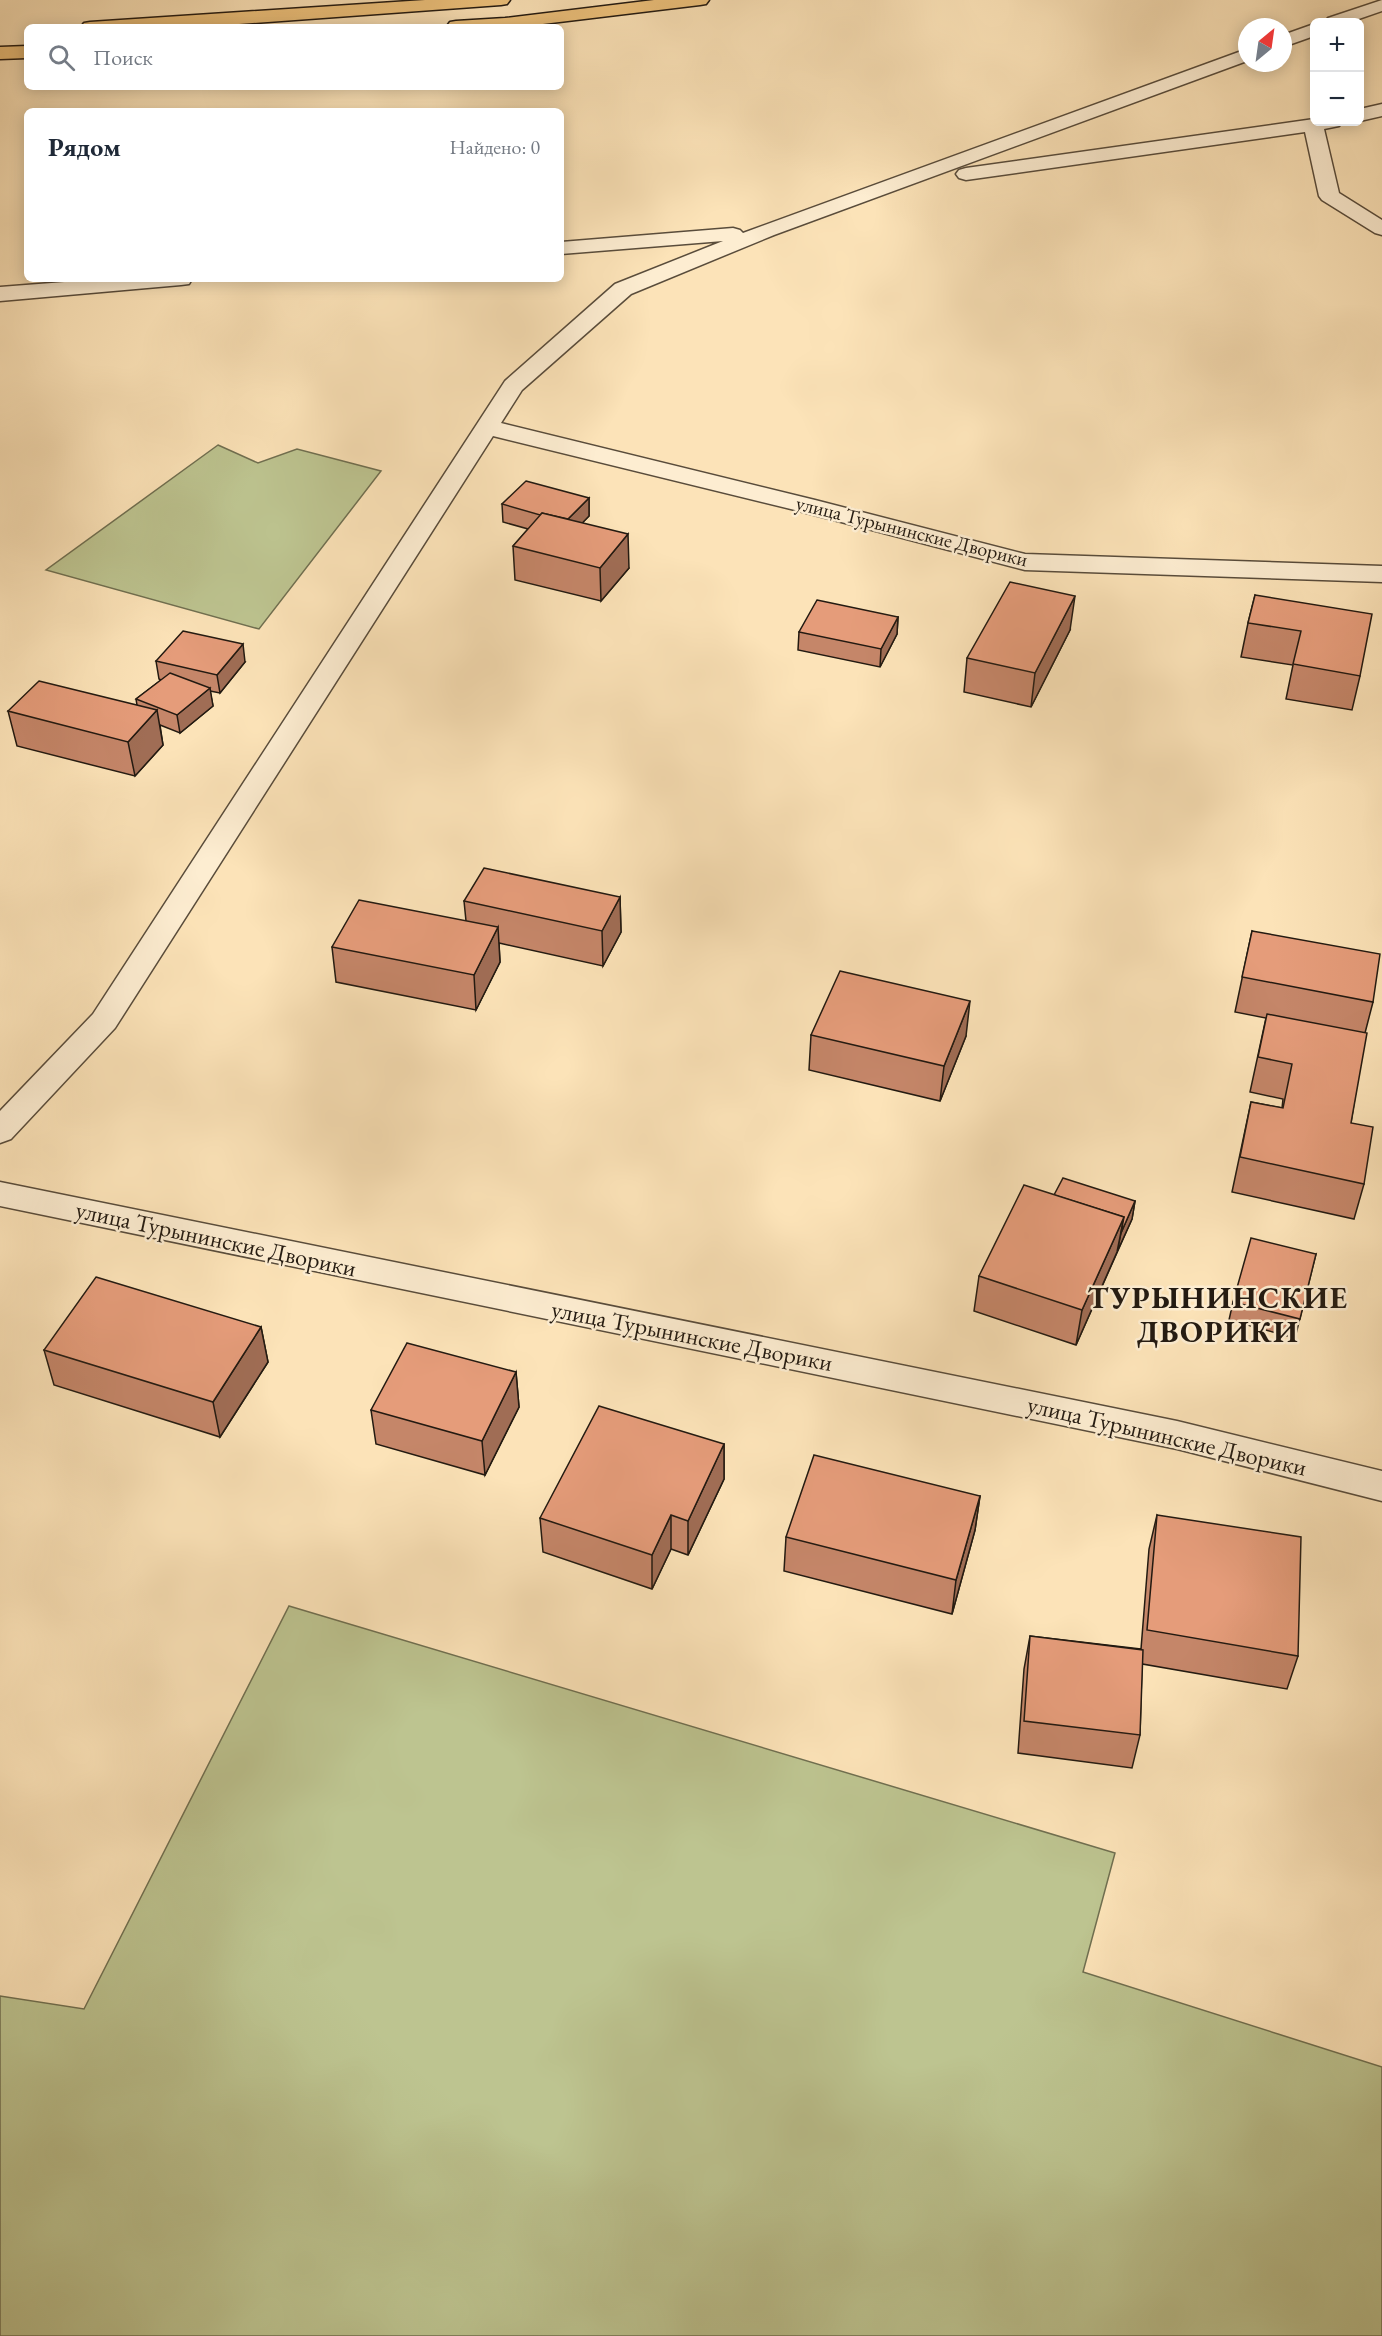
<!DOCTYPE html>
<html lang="ru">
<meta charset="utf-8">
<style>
:root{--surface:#fff;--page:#f2f2f3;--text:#1f2937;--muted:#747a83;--line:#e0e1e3}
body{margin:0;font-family:"EB Garamond",serif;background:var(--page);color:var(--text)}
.controls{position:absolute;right:18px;top:18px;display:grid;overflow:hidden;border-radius:9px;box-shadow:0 3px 15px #0003}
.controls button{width:54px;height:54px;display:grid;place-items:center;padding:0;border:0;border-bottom:2px solid var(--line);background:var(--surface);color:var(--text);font:30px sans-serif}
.compass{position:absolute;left:1238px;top:18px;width:54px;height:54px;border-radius:50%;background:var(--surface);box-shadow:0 3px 15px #0003;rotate:29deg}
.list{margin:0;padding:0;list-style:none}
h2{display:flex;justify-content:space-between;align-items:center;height:78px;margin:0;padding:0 24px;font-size:26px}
h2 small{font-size:20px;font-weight:400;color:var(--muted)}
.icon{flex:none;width:33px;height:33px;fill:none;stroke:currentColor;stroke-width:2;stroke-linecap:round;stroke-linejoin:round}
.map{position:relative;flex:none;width:1382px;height:2336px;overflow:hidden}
.search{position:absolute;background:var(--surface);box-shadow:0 3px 15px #0003;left:24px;top:24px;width:540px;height:66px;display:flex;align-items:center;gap:15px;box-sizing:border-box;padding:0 21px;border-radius:9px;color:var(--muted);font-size:22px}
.panel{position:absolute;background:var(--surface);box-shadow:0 3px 15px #0003;left:24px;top:108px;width:540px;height:174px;border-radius:9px}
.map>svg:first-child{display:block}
.green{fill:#bdc490;stroke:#706f50;stroke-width:1.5}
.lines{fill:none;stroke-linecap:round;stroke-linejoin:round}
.minor-casing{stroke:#594c3b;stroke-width:3}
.highway-casing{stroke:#231a11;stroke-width:3}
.minor{fill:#fdedd1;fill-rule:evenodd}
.highway{fill:#eec27c;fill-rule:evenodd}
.wall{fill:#c58669;stroke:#231a11;stroke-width:1.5}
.shaded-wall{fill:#a06d55;stroke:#231a11;stroke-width:1.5}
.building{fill:#e59c7a;stroke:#231a11;stroke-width:1.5}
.labels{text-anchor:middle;stroke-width:5;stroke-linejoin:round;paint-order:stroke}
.far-street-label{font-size:20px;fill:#231a11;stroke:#fdedd1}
.street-label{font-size:24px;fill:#231a11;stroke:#fdedd1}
.district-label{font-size:30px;font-weight:bold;letter-spacing:1.5px;fill:#231a11;stroke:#fdedd1}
</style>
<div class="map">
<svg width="1382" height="2336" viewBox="0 0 1382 2336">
<rect width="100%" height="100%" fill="#fce3b8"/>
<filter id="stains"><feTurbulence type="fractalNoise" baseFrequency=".00333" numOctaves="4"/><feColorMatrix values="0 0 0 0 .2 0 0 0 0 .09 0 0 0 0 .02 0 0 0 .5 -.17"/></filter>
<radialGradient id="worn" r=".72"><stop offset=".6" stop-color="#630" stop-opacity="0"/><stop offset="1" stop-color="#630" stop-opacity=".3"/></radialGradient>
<g class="green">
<path d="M218,445L258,463L297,449L381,471L259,629L46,570Z"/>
<path d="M289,1606L1115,1853L1083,1972L1382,2067V2336H0V1996L84,2009Z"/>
</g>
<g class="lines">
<g class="minor-casing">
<g id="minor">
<path d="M1382,0V11L1350,22H1325L1328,18Z"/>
<path d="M1314,24V36L1283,47V35Z"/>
<path d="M1247,49V61L774,235L631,294L522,390L501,423L815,500L1025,554L1382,566V582L1025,570L799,511L493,436L115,1028L11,1139L0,1143V1111L93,1014L505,381L615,284L723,241L561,254V242L733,228L740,230L743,233Z"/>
<path d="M1382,104V116L1360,121V109Z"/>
<path d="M1314,119V122H1342L1339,126L1324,129L1339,193L1382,220V235L1375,233L1322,200L1319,196L1305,132L966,180L959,178L956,174L959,170L966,168Z"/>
<path d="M103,279H192L189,284L181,285L0,301V287Z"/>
<path d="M0,1182L1177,1421L1382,1471V1501L1177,1449L0,1206Z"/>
</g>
</g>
<g class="highway-casing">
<g id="highway">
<path d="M425,0H510L507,4L501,5L198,27H81L84,23L90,22Z"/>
<path d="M654,0H709L706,4L700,5L518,27L447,26L450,22L456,21L505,18Z"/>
<path d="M27,46V58L0,59V47Z"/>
</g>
</g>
<use href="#minor" class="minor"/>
<use href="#highway" class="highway"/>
</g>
<g class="wall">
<path d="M589,498V516L582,523L629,568L601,601L515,580L513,546L528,529L503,522L502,504Z"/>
<path d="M1255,595L1360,676L1352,710L1286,699L1293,665L1241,657L1248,623Z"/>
<path d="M898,617L897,634L880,667L798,650L799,632Z"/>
<path d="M1070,630L1031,707L964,692L967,658Z"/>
<path d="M156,661L245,662L220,693L210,691L213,706L180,733L160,725L163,745L135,776L17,746L8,711L137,705L136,699L161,680L159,679Z"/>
<path d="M620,897L621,932L603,966L499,943L500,962L476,1010L336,982L332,947L466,921L464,901Z"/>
<path d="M1252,931L1373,1002L1365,1033L1351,1123L1364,1184L1354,1219L1232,1192L1251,1102L1282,1108L1283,1099L1250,1092L1266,1018L1235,1012Z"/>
<path d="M811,1035L966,1036L940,1101L809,1070Z"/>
<path d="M1054,1195L1135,1201L1132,1219L1076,1345L974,1311L979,1276Z"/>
<path d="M1316,1254L1295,1338L1229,1320L1233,1302Z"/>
<path d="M261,1327L268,1362L220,1437L54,1385L44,1350Z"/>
<path d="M516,1372L519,1407L485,1475L376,1444L371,1410Z"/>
<path d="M724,1444V1479L688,1555L671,1549L652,1589L543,1552L540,1518Z"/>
<path d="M980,1496L975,1530L952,1614L784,1571L786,1537Z"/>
<path d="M1157,1515L1298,1656L1287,1689L1142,1664L1140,1735L1132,1768L1018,1753L1024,1669L1030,1636L1141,1649L1149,1549Z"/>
</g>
<g class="shaded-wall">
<path d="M589,498V516L566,540L565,522Z"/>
<path d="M628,534L629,568L601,601L600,568Z"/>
<path d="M1075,596L1070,630L1031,707L1035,673Z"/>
<path d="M898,617L897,634L880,667L881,649Z"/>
<path d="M243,644L245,662L220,693L217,675Z"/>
<path d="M210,688L213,706L180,733L177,715Z"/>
<path d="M157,710L163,745L135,776L128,742Z"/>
<path d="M620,897L621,932L603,966L602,931Z"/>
<path d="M498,927L500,962L476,1010L474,975Z"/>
<path d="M970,1001L966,1036L940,1101L944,1066Z"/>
<path d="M1135,1201L1132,1219L1117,1252L1121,1233Z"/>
<path d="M1124,1217L1117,1252L1076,1345L1082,1310Z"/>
<path d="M261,1327L268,1362L220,1437L213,1402Z"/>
<path d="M516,1372L519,1407L485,1475L482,1441Z"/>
<path d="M724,1444V1479L688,1555V1521Z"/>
<path d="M980,1496L975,1530L952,1614L956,1580Z"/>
<path d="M671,1515V1549L652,1589V1555Z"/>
</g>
<g class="building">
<path d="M526,481L589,498L568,519L542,513L540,515L502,504Z"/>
<path d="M542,513L628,534L600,568L513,546Z"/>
<path d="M1010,582L1075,596L1035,673L967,658Z"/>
<path d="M1255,595L1372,614L1360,676L1293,664L1301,631L1248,623Z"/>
<path d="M817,600L898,617L881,649L799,632Z"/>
<path d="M183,631L243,644L217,675L156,661Z"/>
<path d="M170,673L210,688L177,715L136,699Z"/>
<path d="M39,681L157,710L128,742L8,711Z"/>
<path d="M484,868L620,897L602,931L464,901Z"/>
<path d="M359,900L498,927L474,975L332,947Z"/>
<path d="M1252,931L1380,954L1373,1002L1242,977Z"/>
<path d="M840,971L970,1001L944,1066L811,1035Z"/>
<path d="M1267,1014L1367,1033L1351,1123L1373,1127L1364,1184L1240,1157L1251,1102L1283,1108L1292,1064L1258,1057Z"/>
<path d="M1063,1178L1135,1201L1121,1233L1124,1217L1054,1195Z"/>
<path d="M1024,1185L1124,1217L1082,1310L979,1276Z"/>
<path d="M1251,1238L1316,1254L1300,1319L1233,1302Z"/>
<path d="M96,1277L261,1327L213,1402L44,1350Z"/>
<path d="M407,1343L516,1372L482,1441L371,1410Z"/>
<path d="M599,1406L724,1444L688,1521L671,1515L652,1555L540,1518Z"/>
<path d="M814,1455L980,1496L956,1580L786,1537Z"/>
<path d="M1157,1515L1301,1537L1298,1656L1147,1630Z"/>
<path d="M1030,1636L1143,1650L1140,1735L1024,1721Z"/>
</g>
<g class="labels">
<g class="far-street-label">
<text transform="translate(912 531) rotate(14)" y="7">улица Турынинские Дворики</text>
</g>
<g class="street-label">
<text transform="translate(216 1239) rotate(12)" y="8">улица Турынинские Дворики</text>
<text transform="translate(692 1336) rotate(11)" y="8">улица Турынинские Дворики</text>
<text transform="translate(1167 1436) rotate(13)" y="8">улица Турынинские Дворики</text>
</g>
<g class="district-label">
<text x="1218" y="1308">ТУРЫНИНСКИЕ<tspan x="1218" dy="34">ДВОРИКИ</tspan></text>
</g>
</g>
<rect width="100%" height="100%" filter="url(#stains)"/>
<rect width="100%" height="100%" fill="url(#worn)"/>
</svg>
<div class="controls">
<button>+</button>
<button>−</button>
</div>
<svg class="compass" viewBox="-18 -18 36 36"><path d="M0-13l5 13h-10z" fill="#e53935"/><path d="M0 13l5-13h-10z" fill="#747a83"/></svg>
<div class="search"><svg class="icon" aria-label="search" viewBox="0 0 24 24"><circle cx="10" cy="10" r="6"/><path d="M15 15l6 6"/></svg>Поиск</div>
<section class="panel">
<h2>Рядом<small>Найдено: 0</small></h2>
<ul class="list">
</ul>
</section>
</div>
